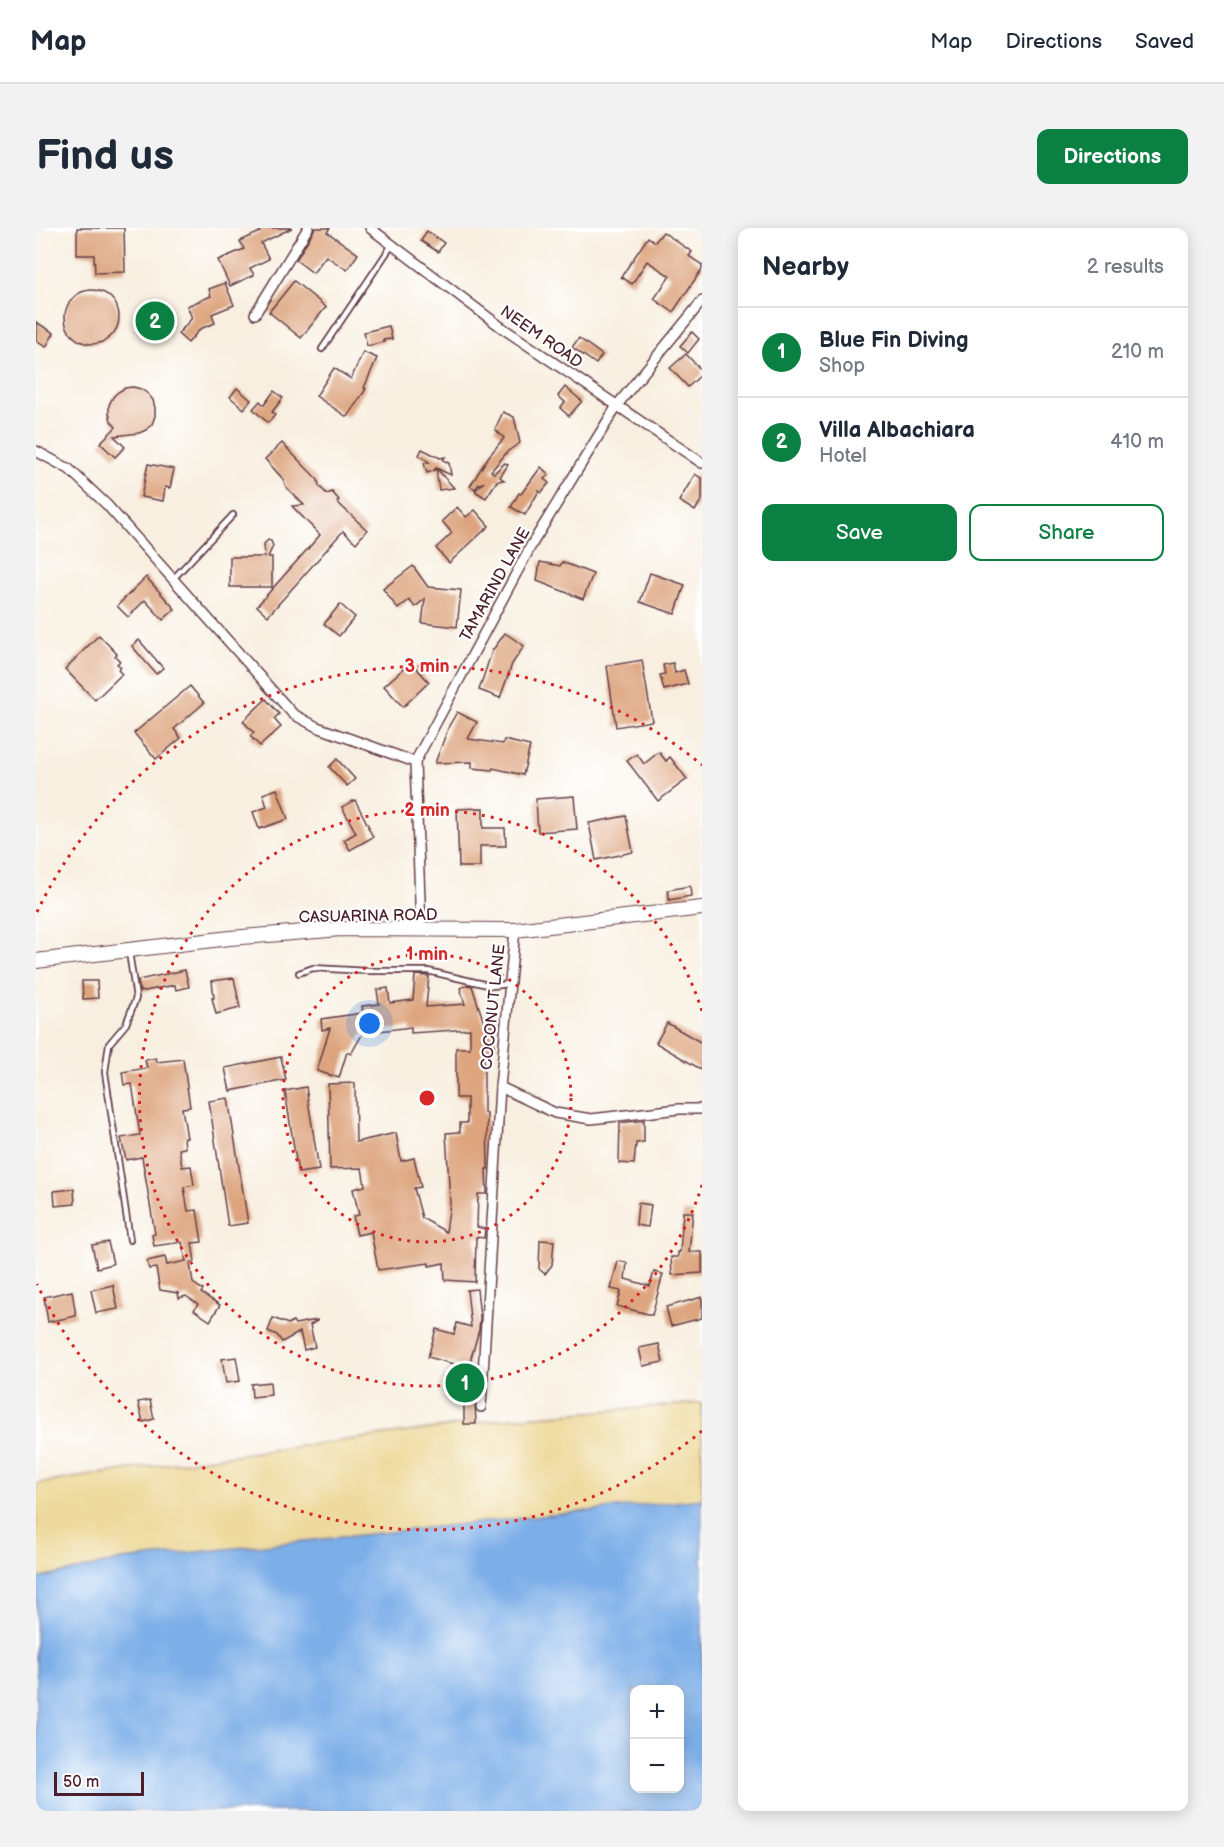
<!DOCTYPE html>
<meta charset="utf-8">
<style>
:root{--surface:#fff;--page:#f2f2f3;--text:#1f2937;--muted:#747a83;--line:#e0e1e3;--accent:#0b8043}
body{margin:0;font-family:"Balsamiq Sans",sans-serif;background:var(--page);color:var(--text)}
.controls{position:absolute;right:18px;bottom:18px;display:grid;overflow:hidden;border-radius:12px;box-shadow:0 3px 15px #0003}
.controls button{width:54px;height:54px;display:grid;place-items:center;padding:0;border:0;border-bottom:2px solid var(--line);background:var(--surface);color:var(--text);font:30px sans-serif}
.scale{position:absolute;left:18px;bottom:15px;width:90px;box-sizing:border-box;padding-left:6px;border:3px solid #4a1f2b;border-top:0;font-size:16px;line-height:21px;white-space:nowrap;color:#4a1f2b;-webkit-text-stroke:4px #fff;paint-order:stroke}
.you{position:absolute;left:334px;top:796px;width:21px;height:21px;margin:-15px;border:4px solid #fff;border-radius:50%;background:#1a73e8;box-shadow:0 0 0 9px #1a73e833}
.badge{display:grid;place-items:center;width:39px;height:39px;border-radius:50%;background:var(--accent);color:#fff;font-size:20px;font-weight:700}
.pin{position:absolute;translate:-50% -50%;border:3px solid #fff;box-shadow:0 2px 6px #0006}
.list{margin:0;padding:0;list-style:none}
h2{display:flex;justify-content:space-between;align-items:center;height:78px;margin:0;padding:0 24px;font-size:26px}
h2 small{font-size:20px;font-weight:400;color:var(--muted)}
.list li{display:grid;grid-template-columns:39px 1fr auto;gap:18px;align-items:center;box-sizing:border-box;height:90px;padding:0 24px;border-top:2px solid var(--line)}
.list b{display:block;font-size:22px;white-space:nowrap}
.list p{margin:0;font-size:20px;white-space:nowrap;color:var(--muted)}
.list em{font-size:20px;font-style:normal;color:var(--muted)}
.actions{display:flex;gap:12px;padding:18px 24px}
.actions a{flex:1;padding:14px 0;border:2px solid var(--accent);border-radius:12px;text-align:center;font-size:21px;color:var(--accent)}
.actions .main{background:var(--accent);color:#fff}
.map{position:relative;flex:none;width:666px;height:1583px;overflow:hidden;border-radius:12px}
header{display:flex;align-items:center;gap:36px;box-sizing:border-box;height:84px;padding:0 30px;background:var(--surface);border-bottom:2px solid var(--line)}
header strong{font-size:28px}
nav{display:flex;gap:33px;margin-inline-start:auto;font-size:21px}
.intro{display:flex;align-items:center;justify-content:space-between;box-sizing:border-box;height:144px;padding:0 36px}
h1{margin:0;font-size:42px}
.button{padding:15px 27px;border-radius:12px;background:var(--accent);color:#fff;font-size:21px;font-weight:700}
main{display:flex;gap:36px;padding:0 36px}
aside{flex:1;background:var(--surface);border-radius:12px;box-shadow:0 3px 15px #0003}
.map>svg:first-child{display:block}
.sand{fill:#eeda9e;stroke:#9c7c64;stroke-width:1.5}
.water{fill:#7baee8;stroke:#62668a;stroke-width:1.5;fill-rule:evenodd}
.building{fill:#dda47e}
.lines{fill:none;stroke-linecap:round;stroke-linejoin:round}
.lane-casing{stroke:#643e46;stroke-width:8}
.street-casing{stroke:#643e46;stroke-width:12}
.secondary-casing{stroke:#643e46;stroke-width:16}
.lane{stroke:#fff;stroke-width:4.5}
.street{stroke:#fff;stroke-width:9}
.secondary{stroke:#fff;stroke-width:14}
.ring{fill:none;stroke:#d62828;stroke-width:3;stroke-dasharray:3 6}
.labels{text-anchor:middle;stroke-width:4.5;stroke-linejoin:round;paint-order:stroke}
.street-label{font-size:16px;fill:#4a1f2b;stroke:#fff}
.centre{fill:#d62828;stroke:#fff;stroke-width:3}
.ring-label{font-size:18px;text-anchor:middle;font-weight:bold;fill:#d62828;stroke:#fff;stroke-width:4.5;stroke-linejoin:round;paint-order:stroke}
</style>
<header>
<strong>Map</strong>
<nav><a>Map</a><a>Directions</a><a>Saved</a></nav>
</header>
<div class="intro"><h1>Find us</h1><a class="button">Directions</a></div>
<main>
<div class="map">
<svg width="666" height="1583" viewBox="0 0 666 1583">
<rect width="100%" height="100%" fill="#fff"/>
<filter id="ink" filterUnits="userSpaceOnUse"><feTurbulence type="fractalNoise" baseFrequency=".0167" numOctaves="2"/><feDisplacementMap in="SourceGraphic" scale="12" xChannelSelector="R" yChannelSelector="G"/><feConvolveMatrix kernelMatrix="1 2 1 2 8 2 1 2 1" color-interpolation-filters="sRGB"/></filter>
<filter id="wash" filterUnits="userSpaceOnUse"><feTurbulence type="fractalNoise" baseFrequency=".008" numOctaves="4" result="noise"/><feDisplacementMap in="SourceGraphic" scale="24" xChannelSelector="R" yChannelSelector="G"/><feGaussianBlur stdDeviation="1.35" result="paint"/><feColorMatrix in="noise" values="0 0 0 0 0 0 0 0 0 0 0 0 0 0 0 0 0 1.4 0 .05"/><feComposite in="paint" operator="in"/></filter>
<g filter="url(#wash)">
<rect width="100%" height="100%" fill="#f8efe0"/>
<path class="sand" d="M666,1175V1274L86,1332L0,1351V1256L95,1241L476,1190Z"/>
<path class="water" d="M666,1271V1583H0V1351L86,1332ZM598,1462H644V1560H598Z"/>
<g id="blocks">
<g class="building">
<path d="M41,0H88L89,44L59,45L58,27H41Z"/>
<path d="M222,0H256L225,15L233,31L214,40L218,47L194,58L182,32L208,21L204,13L224,4Z"/>
<path d="M279,0H294L291,4L322,26L311,42L290,28L277,45L260,32Z"/>
<path d="M391,3L408,15L402,24L385,13Z"/>
<path d="M627,4L656,24L653,28L666,37V41L637,84L618,71L634,48L611,33L596,56L585,49L612,9L619,14Z"/>
<path d="M258,53L290,79L265,110L233,84Z"/>
<path d="M189,55L198,77L176,86L179,95L164,101L152,115L142,106L156,90L151,78L175,68L173,61Z"/>
<circle cx="56" cy="89" r="27"/>
<path d="M0,94L18,105L10,119L0,113Z"/>
<path d="M353,98L356,111L347,112L348,114L331,118L328,104Z"/>
<path d="M656,104L663,111L652,125L644,118Z"/>
<path d="M543,110L566,127L560,136L536,119Z"/>
<path d="M327,124L341,130L328,160L330,161L311,189L280,168L298,140L315,151Z"/>
<path d="M650,126L666,143V146L652,159L634,140Z"/>
<path d="M97,159L105,161L112,166L117,172L119,180V188L116,196L110,202L103,205L78,208L89,219L79,229L64,215L80,199L75,193L73,185V177L77,169L82,164L89,160Z"/>
<path d="M529,159L546,173L533,188L524,180L529,174L522,168Z"/>
<path d="M201,160L215,172L208,181L194,169Z"/>
<path d="M238,163L247,170L236,184L239,187L232,195L217,181L224,173L228,177Z"/>
<path d="M467,184L478,189L484,215L472,223L455,243L458,245L469,235L472,237L464,249L468,252L461,253L450,270L439,263L447,255L443,256L439,261L434,258L453,228L468,210L459,201Z"/>
<path d="M246,215L282,252L283,258L291,266L296,264L303,272L301,274L331,302L320,315L307,303L232,388L221,378L284,307L256,278L268,277L250,259L247,251L229,231Z"/>
<path d="M386,221L404,230L409,229L407,232L413,235L415,247L400,240L418,260L403,262L400,240L397,243L391,245L388,235L393,234L383,227Z"/>
<path d="M112,236L138,241L134,260L129,259L127,273L105,269Z"/>
<path d="M505,239L513,247L508,251L513,255L505,265L503,263L489,287L475,279L483,265L485,266Z"/>
<path d="M659,246L666,251V271L659,283L643,273Z"/>
<path d="M421,279L430,289L439,282L453,298L413,335L400,320L416,305L406,293Z"/>
<path d="M232,312L235,313L237,318L232,329H236V359H194V329H229L228,316Z"/>
<path d="M504,334L524,338L526,334L557,346L547,371L501,353Z"/>
<path d="M377,338L392,359L425,362L421,399L386,395L389,371L379,379L373,372L362,381L347,361Z"/>
<path d="M614,345L649,357L639,386L604,374Z"/>
<path d="M110,349L139,381L127,392L109,372L92,389L81,378Z"/>
<path d="M304,376L319,389L303,408L288,396Z"/>
<path d="M469,405L488,418L476,436L464,470L443,462L456,423Z"/>
<path d="M63,407L81,426L79,428L84,433L81,436L85,439L82,442L86,446L59,472L29,441Z"/>
<path d="M103,412L127,440L120,446L96,418Z"/>
<path d="M606,432L616,493L580,499L571,438Z"/>
<path d="M375,434L393,454L367,479L348,458Z"/>
<path d="M637,435L639,445L648,442L652,456L628,462L624,447L629,446L627,437Z"/>
<path d="M154,458L168,475L138,501L145,510L120,531L98,505Z"/>
<path d="M230,471L243,486L238,491L245,499L224,518L214,508L218,505L207,493Z"/>
<path d="M421,484L441,494L432,511L467,516L468,512L494,518L487,547L457,540L456,542L436,540V534L399,535L413,498Z"/>
<path d="M623,524L630,533L634,529L651,551L622,573L591,533L601,526L608,536Z"/>
<path d="M301,531L319,551L311,558L293,539Z"/>
<path d="M241,561L252,591L223,601L217,584L231,579L227,566Z"/>
<path d="M538,568L541,601L502,604L500,571Z"/>
<path d="M319,572L333,599H332L337,609L314,622L308,612L320,605L306,579Z"/>
<path d="M447,580V600H469L470,618H444V639H423L421,581Z"/>
<path d="M590,588L597,624L560,632L553,595Z"/>
<path d="M654,658L655,668L633,672L632,662Z"/>
<path d="M149,742L153,759L140,762L139,757L104,764L102,752Z"/>
<path d="M379,747L393,748L390,779L429,776L424,760L432,757L436,758L449,798H458V823H448V885H451L452,941H450L451,966H442L441,999L449,1001L448,1010L440,1009L439,1054L409,1052L408,1035L393,1038V1035L342,1042L335,1004L321,1007L317,988L323,987L317,961L329,958L326,940L294,941L292,856L319,855L320,914L360,905L365,933L378,930L385,959L378,960L386,990L410,1004L414,975L410,905L424,904V895H431V870H420V820H434V801L375,805V799L327,805L315,826L311,824L303,850L281,843L294,800L286,802L285,791L327,785L326,778L343,776L341,762L352,760L354,775L377,772Z"/>
<path d="M198,750L204,780L180,786L176,770H178L176,753Z"/>
<path d="M46,753H61L62,770L47,771Z"/>
<path d="M631,795L666,815V842L620,815Z"/>
<path d="M245,829L250,852L194,863L189,840Z"/>
<path d="M120,830L121,834L147,831L154,879L146,880L151,910H148L149,920L143,921L146,939L155,938L158,957L148,959L152,983L161,982L166,1014L156,1015L159,1034L154,1035L157,1055L167,1062L165,1065L184,1077L174,1093L158,1082L162,1076L150,1068L143,1070L142,1065L124,1062L120,1040L113,1041L111,1033L129,1029L131,1037L150,1033L146,1014L118,1018L116,1007L119,1006L106,929L90,932L85,910L104,907L96,856L88,857L86,844L111,840L109,832Z"/>
<path d="M270,859L283,942L262,945L249,863Z"/>
<path d="M192,870L212,995L192,998L173,873Z"/>
<path d="M608,892V914L600,915L598,936L583,935L584,895Z"/>
<path d="M38,961L39,976L19,978L18,963Z"/>
<path d="M602,975L615,977L612,999L600,997Z"/>
<path d="M647,984H657L653,1024H666V1045L636,1047L635,1029H642V1024H644Z"/>
<path d="M504,1012L518,1013L516,1037L509,1046L503,1041Z"/>
<path d="M72,1014L77,1036L61,1040L56,1017Z"/>
<path d="M582,1033L591,1035L589,1051L614,1058L618,1044L627,1046L616,1087L581,1078L585,1063L575,1061Z"/>
<path d="M77,1057L82,1081L60,1085L55,1062Z"/>
<path d="M441,1061L444,1090L443,1102L432,1140L392,1129L400,1101L418,1106L421,1095L435,1099L431,1062Z"/>
<path d="M36,1063L40,1088L12,1094L8,1069Z"/>
<path d="M666,1069V1090L635,1098L630,1079Z"/>
<path d="M237,1090L252,1096L257,1093L259,1096L281,1092V1093L274,1097L279,1119L268,1122L264,1104L246,1114L241,1107L232,1103Z"/>
<path d="M623,1116L627,1134L607,1138L603,1120Z"/>
<path d="M200,1129L204,1153L190,1155L186,1131Z"/>
<path d="M234,1154L235,1167L216,1169L215,1156Z"/>
<path d="M114,1172L118,1191L107,1194L102,1174Z"/>
<path d="M428,1174H439L440,1196H428Z"/>
</g>
</g>
</g>
<g filter="url(#ink)">
<use href="#blocks" fill-opacity="0" stroke="#643e46" stroke-width="1.5"/>
<g class="lines">
<g class="lane-casing">
<g id="lane">
<path d="M286,121L356,17"/>
<path d="M137,351L197,287"/>
<path d="M93,724L100,770L90,796L73,816L69,844L94,1012"/>
<path d="M263,745L277,740L331,743H392L456,758L473,756"/>
</g>
</g>
<g class="street-casing">
<g id="street">
<path d="M334,0L465,99L666,235"/>
<path d="M219,86L272,0"/>
<path d="M0,223L33,241L71,277L257,486L281,499L379,534"/>
<path d="M385,701L379,534L496,316L582,176L666,73"/>
<path d="M464,859L519,885L555,891L643,881H666"/>
<path d="M445,1179L464,859L479,702"/>
</g>
</g>
<g class="secondary-casing">
<path id="secondary" d="M0,733L194,710L305,701L479,702L666,680"/>
</g>
<use href="#lane" class="lane"/>
<use href="#street" class="street"/>
<use href="#secondary" class="secondary"/>
</g>
</g>
<g class="ring">
<circle cx="391" cy="870" r="144"/>
<path d="M666 957A288 288 0 1 1 666 783"/>
<path d="M666 1203A432 432 0 0 1 1 1056M1 684A432 432 0 0 1 666 537"/>
</g>
<g class="labels">
<g class="street-label">
<text transform="translate(506 108) rotate(35)" y="6">NEEM ROAD</text>
<text transform="translate(458 356) rotate(-61)" y="6">TAMARIND LANE</text>
<text transform="translate(332 687) rotate(-1)" y="6">CASUARINA ROAD</text>
<text transform="translate(456 779) rotate(-84)" y="6">COCONUT LANE</text>
</g>
</g>
<circle cx="391" cy="870" r="9" class="centre"/>
<g class="ring-label">
<text x="391" y="444">3 min</text>
<text x="391" y="588">2 min</text>
<text x="391" y="732">1 min</text>
</g>
</svg>
<div class="controls">
<button>+</button>
<button>−</button>
</div>
<div class="scale">50 m</div>
<div class="you"></div>
<div class="pin badge" style="left:429px;top:1155px">1</div>
<div class="pin badge" style="left:119px;top:93px">2</div>
</div>
<aside>
<h2>Nearby<small>2 results</small></h2>
<ul class="list">
<li><span class="badge">1</span><div><b>Blue Fin Diving</b><p>Shop</p></div><em>210 m</em></li>
<li><span class="badge">2</span><div><b>Villa Albachiara</b><p>Hotel</p></div><em>410 m</em></li>
</ul>
<div class="actions"><a class="main">Save</a><a>Share</a></div>
</aside>
</main>
